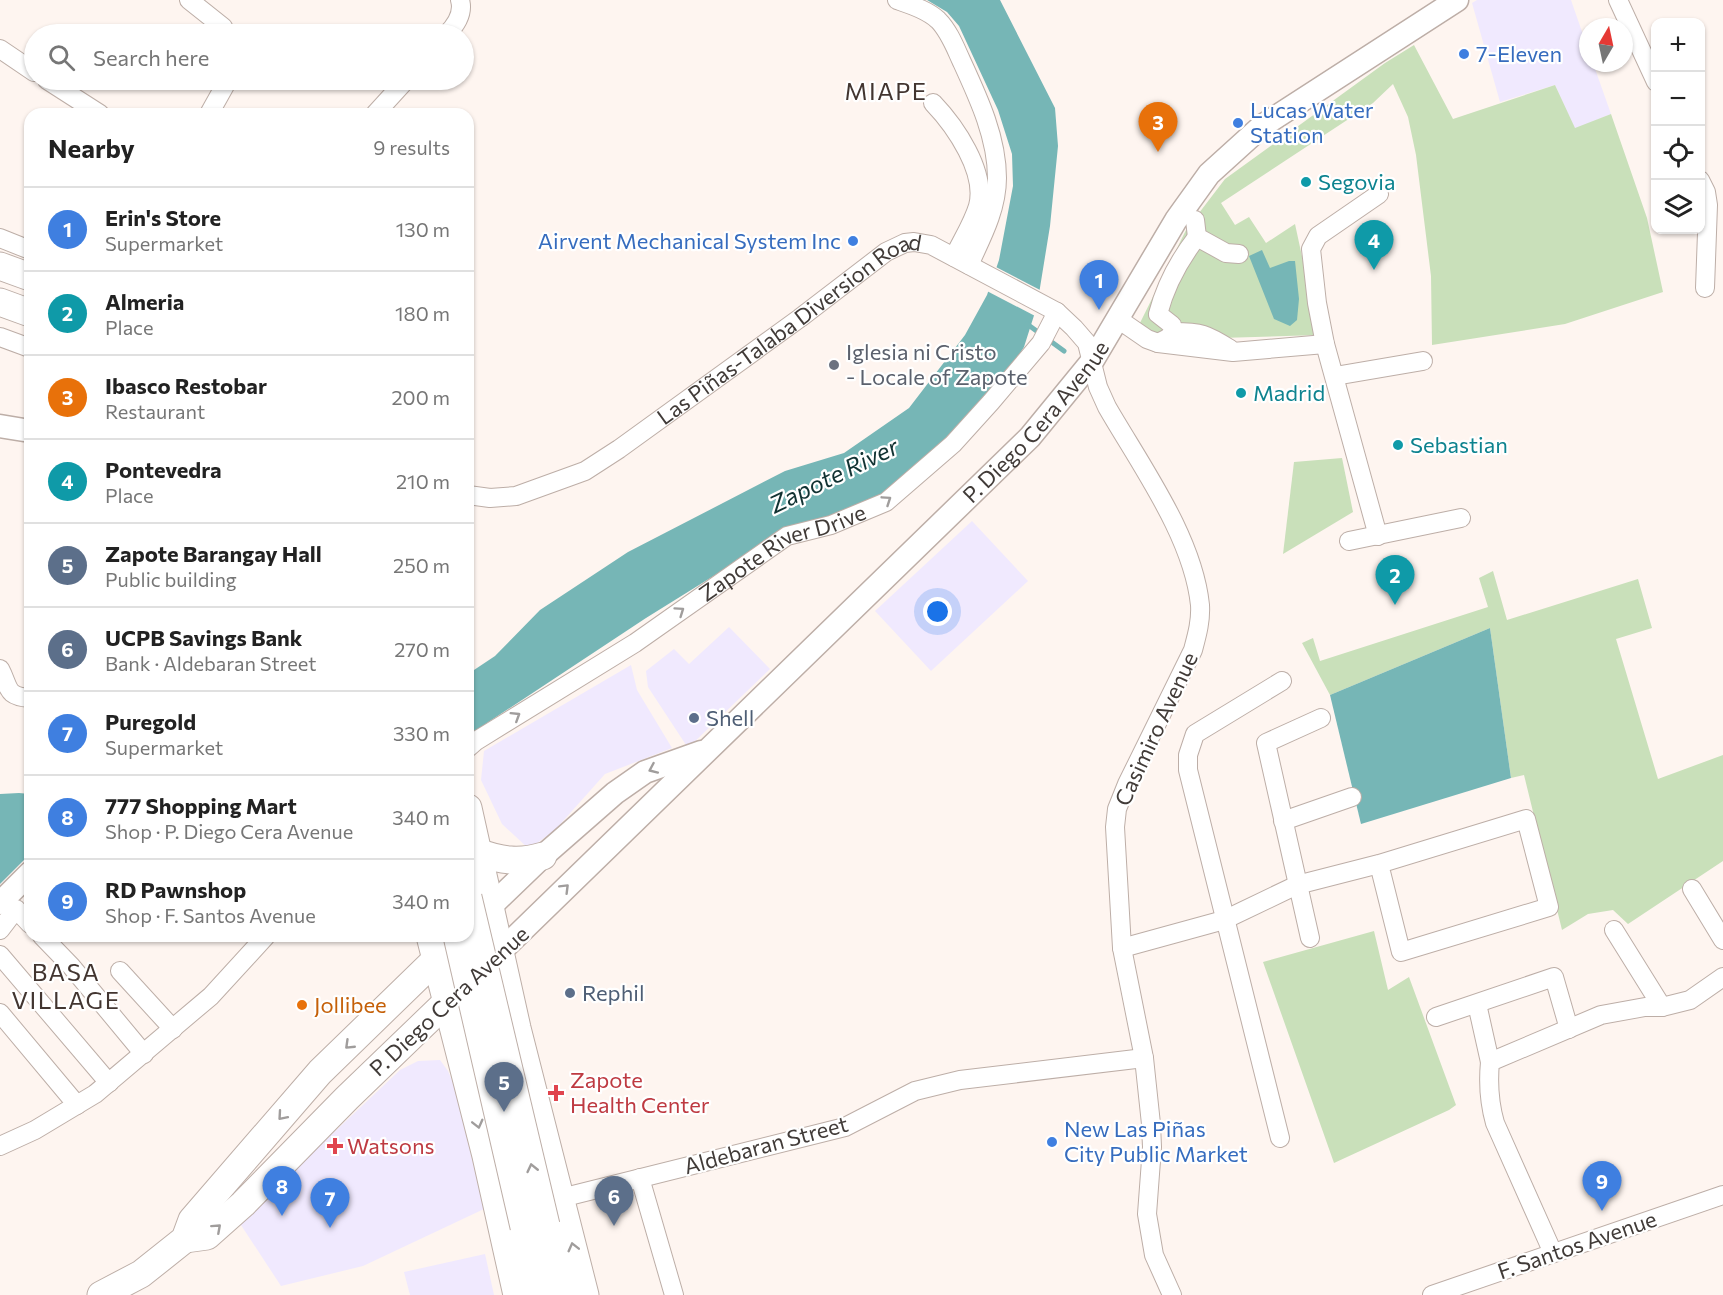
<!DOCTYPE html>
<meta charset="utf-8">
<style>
:root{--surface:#fff;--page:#f6f6f6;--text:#222;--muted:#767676;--line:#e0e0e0;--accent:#b45309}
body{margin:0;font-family:Commissioner,sans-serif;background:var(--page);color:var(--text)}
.controls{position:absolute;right:18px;top:18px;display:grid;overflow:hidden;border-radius:12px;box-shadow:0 2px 4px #0004}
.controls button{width:54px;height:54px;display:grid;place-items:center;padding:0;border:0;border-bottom:2px solid var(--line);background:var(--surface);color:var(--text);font:30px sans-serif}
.compass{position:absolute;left:1579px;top:18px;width:54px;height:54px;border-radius:50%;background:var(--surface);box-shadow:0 2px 4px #0004;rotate:9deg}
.you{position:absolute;left:938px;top:612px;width:21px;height:21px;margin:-15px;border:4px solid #fff;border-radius:50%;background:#1a73e8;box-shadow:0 0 0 9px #1a73e833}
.badge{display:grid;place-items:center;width:39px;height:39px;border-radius:50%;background:var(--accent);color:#fff;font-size:20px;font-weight:700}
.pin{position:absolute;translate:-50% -50px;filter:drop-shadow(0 2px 3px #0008)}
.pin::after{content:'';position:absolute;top:32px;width:21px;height:18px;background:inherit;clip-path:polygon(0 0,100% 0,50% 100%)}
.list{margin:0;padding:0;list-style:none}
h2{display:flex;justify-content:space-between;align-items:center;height:78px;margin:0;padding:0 24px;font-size:26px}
h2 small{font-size:20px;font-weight:400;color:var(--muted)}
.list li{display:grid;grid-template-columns:39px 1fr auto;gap:18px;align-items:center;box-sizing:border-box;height:84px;padding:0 24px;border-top:2px solid var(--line)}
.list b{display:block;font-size:22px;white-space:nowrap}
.list p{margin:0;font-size:20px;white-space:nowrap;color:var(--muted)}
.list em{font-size:20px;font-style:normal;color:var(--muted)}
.icon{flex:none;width:33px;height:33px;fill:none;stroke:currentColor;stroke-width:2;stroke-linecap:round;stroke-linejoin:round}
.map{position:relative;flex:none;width:1723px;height:1295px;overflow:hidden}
.search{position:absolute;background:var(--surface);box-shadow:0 2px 4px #0004;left:24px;top:24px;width:450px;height:66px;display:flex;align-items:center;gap:15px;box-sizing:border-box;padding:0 21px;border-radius:33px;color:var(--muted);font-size:22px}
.panel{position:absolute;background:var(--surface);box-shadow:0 2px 4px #0004;left:24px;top:108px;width:450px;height:834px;border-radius:18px}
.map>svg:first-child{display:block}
.commercial{fill:#f0e9fe}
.green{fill:#c9e0ba}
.water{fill:#76b6b6}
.pier{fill:#fef5f0}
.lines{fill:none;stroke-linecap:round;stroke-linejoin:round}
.stream{stroke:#76b6b6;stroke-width:5}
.minor-casing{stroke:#bdaea7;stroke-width:20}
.major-casing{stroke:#bdaea7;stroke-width:25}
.highway-casing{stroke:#bdaea7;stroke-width:29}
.minor{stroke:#fff;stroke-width:18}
.major{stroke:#fff;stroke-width:22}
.highway{stroke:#fff;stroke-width:27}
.highway-bridge-casing{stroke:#bdaea7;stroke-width:29;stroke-linecap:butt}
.highway-bridge{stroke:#fff;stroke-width:27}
.oneway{stroke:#a09d9c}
.shop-dot{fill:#3f7fe0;stroke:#fff;stroke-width:2}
.culture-dot{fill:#0f9aa8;stroke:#fff;stroke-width:2}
.worship-dot{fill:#6b7280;stroke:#fff;stroke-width:2}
.service-dot{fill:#5c6f8a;stroke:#fff;stroke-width:2}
.food-dot{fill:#e8710a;stroke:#fff;stroke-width:2}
.health-dot{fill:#e0444e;stroke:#fff;stroke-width:2}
.labels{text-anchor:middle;stroke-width:4.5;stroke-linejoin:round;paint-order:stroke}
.shop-label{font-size:22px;fill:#366cbe;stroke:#fff;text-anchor:start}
.culture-label{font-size:22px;fill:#0d838f;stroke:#fff;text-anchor:start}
.street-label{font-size:22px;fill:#413b38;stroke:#fff}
.worship-label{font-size:22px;fill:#5b616d;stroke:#fff;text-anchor:start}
.service-label{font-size:22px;fill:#4e5e75;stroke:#fff;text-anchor:start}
.food-label{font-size:22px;fill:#c56008;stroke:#fff;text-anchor:start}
.health-label{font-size:22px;fill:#be3a42;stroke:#fff;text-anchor:start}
.neighbourhood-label{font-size:24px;letter-spacing:1.5px;fill:#423530;stroke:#fff}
.water-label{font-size:24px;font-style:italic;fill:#113232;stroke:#fff}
</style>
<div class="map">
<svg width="1723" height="1295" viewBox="0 0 1723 1295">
<rect width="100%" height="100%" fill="#fef5f0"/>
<g class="commercial">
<path d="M1477,0H1571L1588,49V63H1593L1611,114L1575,129L1555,85L1500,102L1472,3Z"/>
<path d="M972,521L1028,581L931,671L875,611Z"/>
<path d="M729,627L770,669L688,748L648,687L646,671L674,649L689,664Z"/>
<path d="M631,665L637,690L672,748L605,774L555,830L529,849L502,824L481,780L484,751Z"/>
<path d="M440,1060L448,1071L455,1088L484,1209L363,1266L281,1286L239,1222L400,1070L418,1061Z"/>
<path d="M485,1254L494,1295H410L404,1272Z"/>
</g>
<g class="green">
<path d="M1414,45L1453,119L1555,85L1575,128L1611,114L1647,218L1663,292L1565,324L1432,345L1431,276L1416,155L1408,117L1393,84L1373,103L1221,203L1235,225L1249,217L1266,243L1295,224L1319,335L1151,340L1137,329L1186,230L1225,179L1385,63Z"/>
<path d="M1342,458L1353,512L1283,554L1294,462Z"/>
<path d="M1493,571L1507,620L1638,579L1652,628L1616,639L1658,779L1723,755V861L1628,924L1613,910L1588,914L1562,930L1524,775L1511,778L1490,628L1330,695L1302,643L1313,638L1320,661L1488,607L1479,578Z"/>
<path d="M1374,931L1388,990L1409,977L1456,1105L1449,1110L1334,1163L1263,962Z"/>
</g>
<g class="water">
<path d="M927,0H1000L1055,108L1058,146L1050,226L1037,306L1024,347L1008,372L947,438L881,495L728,567L646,618L487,723L468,740V674L495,656L540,610L628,552L785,471L844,453L909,408L965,335L987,295L999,260L1013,186L1012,154L998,110L959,26L947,12Z"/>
<path d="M1262,250L1270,268L1289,261H1295L1299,299L1297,320L1290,326L1274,319L1249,256Z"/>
<path d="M1490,628L1511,778L1361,824L1330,695Z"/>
<path d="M19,793L30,794V856L25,859L0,884V794Z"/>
</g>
<path class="pier" d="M994,266L1042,291L1037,317L985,290Z"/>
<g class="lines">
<path class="stream" d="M1027,324L1064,351"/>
<g class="minor-casing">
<g id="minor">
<path d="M189,0L223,27L226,34"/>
<path d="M897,0C911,5 927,10 938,20C949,31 955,47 961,60C978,97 997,137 997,178C997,209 982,237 969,265"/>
<path d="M1618,0L1656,82"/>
<path d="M447,34C456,25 464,14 460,0"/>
<path d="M0,49L34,72"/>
<path d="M47,80L100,114"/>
<path d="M933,103C955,126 987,172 978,206C973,223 962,240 954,257"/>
<path d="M209,114L228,80"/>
<path d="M375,114L406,80"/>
<path d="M1700,180L1706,192L1708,205L1705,288"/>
<path d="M1195,220L1197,237L1226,253L1239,254"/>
<path d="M0,238L30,250"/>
<path d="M1118,319L1147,339L1158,343L1233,352L1325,344"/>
<path d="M1173,332C1201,332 1206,334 1230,349"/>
<path d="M0,337L30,348"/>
<path d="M1158,343L1168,338L1173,332L1172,325L1158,314C1165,287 1180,259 1197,237"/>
<path d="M1335,376L1423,361"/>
<path id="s1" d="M468,495L490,498L516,496L585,471L619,449L800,318L886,252L905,243L914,242L931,245L1057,312L1074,328L1087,343L1098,387L1107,407C1141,466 1193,537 1200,605C1201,621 1197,635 1193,650L1127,784L1117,809L1115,827L1122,948L1144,1058L1151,1124L1152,1147L1147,1214L1154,1255L1172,1295"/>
<path d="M1378,536L1325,344L1317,303L1311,249L1318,236L1379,194"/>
<path d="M1349,541L1461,518"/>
<path d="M0,669C10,688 5,696 30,698"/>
<path id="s2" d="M468,748L476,741L635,643L787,536L831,525L886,502L953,444L991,402L1041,343L1057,312"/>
<path d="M1283,821L1352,797"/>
<path d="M1692,889L1723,940"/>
<path d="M0,930L16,909L30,924"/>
<path d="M1614,930L1662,1007"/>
<path d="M42,936L71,966L144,1054"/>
<path d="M1310,938L1266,743L1321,718"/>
<path d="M1122,948L1224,920L1297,885L1379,864L1526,819L1549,907L1401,952L1379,864"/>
<path d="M0,955L109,1083"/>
<path d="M120,971L173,1029"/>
<path d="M1477,1004L1490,1062"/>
<path d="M0,1013L77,1105"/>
<path d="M1436,1017L1554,977L1569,1029"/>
<path d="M1280,1138L1188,770V755L1195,734L1282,681"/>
<path d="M0,1146L35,1130L95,1094L211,996L266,936"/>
<path d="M640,1178L674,1295"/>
<path d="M561,1198L845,1127L915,1091L960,1080L1144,1058"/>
<path d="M1553,1253L1495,1123C1489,1102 1488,1083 1490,1062L1601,1015L1645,1007H1662L1690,1000L1723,977"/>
<path d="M1432,1295L1723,1195"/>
</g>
</g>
<g class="major-casing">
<g id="major">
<path d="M0,426L30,431"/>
<path d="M0,903L30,873"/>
<path d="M490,907L543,856L615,793L645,772L701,752"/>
<path id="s3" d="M501,951L1030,437L1093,360L1176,220L1209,174L1262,126L1457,0"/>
</g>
</g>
<g class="highway-casing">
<g id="highway">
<path d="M0,266L30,277"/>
<path d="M0,302L30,313"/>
<path d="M468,808L517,1028L585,1295"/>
<path d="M478,852C501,861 520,863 543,856"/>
<path d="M430,936L486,1156L517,1295"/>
<path d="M546,1225L562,1295"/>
<path d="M524,1227L540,1295"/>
<path d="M185,1239L207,1236L243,1204L347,1098L482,968"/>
<path d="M101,1295L141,1274L185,1239L192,1220L320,1072L460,936"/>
</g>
</g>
<use href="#minor" class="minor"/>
<use href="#major" class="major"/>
<use href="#highway" class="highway"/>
<g class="highway-bridge-casing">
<g id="highway-bridge">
<path d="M468,897L546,1225"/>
<path d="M457,936L524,1227"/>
</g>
</g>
<use href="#highway-bridge" class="highway-bridge"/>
</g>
<defs><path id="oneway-chevron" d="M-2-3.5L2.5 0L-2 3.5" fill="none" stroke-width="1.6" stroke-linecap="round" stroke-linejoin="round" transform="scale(1.5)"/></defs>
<g class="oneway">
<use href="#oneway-chevron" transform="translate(887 500) rotate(-34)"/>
<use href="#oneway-chevron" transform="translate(680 611) rotate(-35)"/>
<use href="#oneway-chevron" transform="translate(516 716) rotate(-32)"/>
<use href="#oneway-chevron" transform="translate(653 769) rotate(156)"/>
<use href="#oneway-chevron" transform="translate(565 888) rotate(-45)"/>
<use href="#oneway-chevron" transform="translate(349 1045) rotate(136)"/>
<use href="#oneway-chevron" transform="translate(282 1116) rotate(131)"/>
<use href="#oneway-chevron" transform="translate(478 1124) rotate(76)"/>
<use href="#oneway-chevron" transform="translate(532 1168) rotate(-103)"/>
<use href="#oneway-chevron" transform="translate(217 1228) rotate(-42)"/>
<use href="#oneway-chevron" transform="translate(573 1247) rotate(-104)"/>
</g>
<g class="shop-dot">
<circle cx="1464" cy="54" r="6"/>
<circle cx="1238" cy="123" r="6"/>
<circle cx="853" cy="241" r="6"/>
<circle cx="1052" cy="1142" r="6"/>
</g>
<g class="culture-dot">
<circle cx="1306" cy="182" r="6"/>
<circle cx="1241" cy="393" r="6"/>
<circle cx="1398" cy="445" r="6"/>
</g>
<circle class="worship-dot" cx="834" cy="365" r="6"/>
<g class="service-dot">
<circle cx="694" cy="718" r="6"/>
<circle cx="570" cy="993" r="6"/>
</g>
<circle class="food-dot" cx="302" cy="1005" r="6"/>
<g class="health-dot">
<path d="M553 1084h6v6h6v6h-6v6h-6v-6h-6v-6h6z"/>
<path d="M332 1137h6v6h6v6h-6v6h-6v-6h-6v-6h6z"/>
</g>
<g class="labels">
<g class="shop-label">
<text x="1476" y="62">7-Eleven</text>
<text x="1250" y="118">Lucas Water<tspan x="1250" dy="25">Station</tspan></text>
<text x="841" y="249" text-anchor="end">Airvent Mechanical System Inc</text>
<text x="1064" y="1137">New Las Piñas<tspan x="1064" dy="25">City Public Market</tspan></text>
</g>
<g class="culture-label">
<text x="1318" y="190">Segovia</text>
<text x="1253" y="401">Madrid</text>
<text x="1410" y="453">Sebastian</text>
</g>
<g class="street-label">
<text dy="8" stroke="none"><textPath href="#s1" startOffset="372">Las Piñas-Talaba Diversion Road</textPath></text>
<text dy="8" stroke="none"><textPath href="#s3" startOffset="753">P. Diego Cera Avenue</textPath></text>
<text dy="8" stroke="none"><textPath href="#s2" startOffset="372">Zapote River Drive</textPath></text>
<text transform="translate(1156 729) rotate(-65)" y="8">Casimiro Avenue</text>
<text transform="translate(449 1001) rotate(-43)" y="8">P. Diego Cera Avenue</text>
<text transform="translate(766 1145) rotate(-15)" y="8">Aldebaran Street</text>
<text transform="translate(1577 1245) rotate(-19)" y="8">F. Santos Avenue</text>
</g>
<g class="worship-label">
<text x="846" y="360">Iglesia ni Cristo<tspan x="846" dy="25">- Locale of Zapote</tspan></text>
</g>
<g class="service-label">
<text x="706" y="726">Shell</text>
<text x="582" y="1001">Rephil</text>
</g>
<g class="food-label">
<text x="314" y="1013">Jollibee</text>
</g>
<g class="health-label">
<text x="570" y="1088">Zapote<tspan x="570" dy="25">Health Center</tspan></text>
<text x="347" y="1154">Watsons</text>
</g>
<g class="neighbourhood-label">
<text x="886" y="100">MIAPE</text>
<text x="66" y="981">BASA<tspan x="66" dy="28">VILLAGE</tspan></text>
</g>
<g class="water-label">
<text transform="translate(834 476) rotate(-26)" y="8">Zapote River</text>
</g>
</g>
</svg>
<div class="controls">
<button>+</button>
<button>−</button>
<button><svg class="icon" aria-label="locate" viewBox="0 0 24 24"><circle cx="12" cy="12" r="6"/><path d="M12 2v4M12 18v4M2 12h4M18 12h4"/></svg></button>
<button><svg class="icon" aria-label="layers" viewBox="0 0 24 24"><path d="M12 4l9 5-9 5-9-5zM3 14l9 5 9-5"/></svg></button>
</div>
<svg class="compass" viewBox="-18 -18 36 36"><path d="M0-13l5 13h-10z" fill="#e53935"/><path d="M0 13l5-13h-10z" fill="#767676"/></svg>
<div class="you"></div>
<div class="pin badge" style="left:1099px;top:310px;background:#3f7fe0">1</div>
<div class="pin badge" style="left:1395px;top:605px;background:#0f9aa8">2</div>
<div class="pin badge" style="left:1158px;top:152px;background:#e8710a">3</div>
<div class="pin badge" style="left:1374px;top:270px;background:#0f9aa8">4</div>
<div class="pin badge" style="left:504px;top:1112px;background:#5c6f8a">5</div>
<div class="pin badge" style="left:614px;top:1226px;background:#5c6f8a">6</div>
<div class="pin badge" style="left:330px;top:1228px;background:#3f7fe0">7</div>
<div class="pin badge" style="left:282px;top:1216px;background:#3f7fe0">8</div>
<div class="pin badge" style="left:1602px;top:1211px;background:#3f7fe0">9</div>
<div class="search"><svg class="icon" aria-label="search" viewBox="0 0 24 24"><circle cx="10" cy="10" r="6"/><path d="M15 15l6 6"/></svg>Search here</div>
<section class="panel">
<h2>Nearby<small>9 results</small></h2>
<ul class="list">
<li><span class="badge" style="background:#3f7fe0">1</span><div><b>Erin's Store</b><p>Supermarket</p></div><em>130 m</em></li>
<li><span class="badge" style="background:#0f9aa8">2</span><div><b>Almeria</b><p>Place</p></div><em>180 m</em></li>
<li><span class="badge" style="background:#e8710a">3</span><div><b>Ibasco Restobar</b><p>Restaurant</p></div><em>200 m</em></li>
<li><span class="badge" style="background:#0f9aa8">4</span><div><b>Pontevedra</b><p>Place</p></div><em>210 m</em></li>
<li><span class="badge" style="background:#5c6f8a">5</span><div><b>Zapote Barangay Hall</b><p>Public building</p></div><em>250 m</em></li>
<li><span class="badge" style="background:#5c6f8a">6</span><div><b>UCPB Savings Bank</b><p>Bank · Aldebaran Street</p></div><em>270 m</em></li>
<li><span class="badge" style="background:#3f7fe0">7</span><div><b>Puregold</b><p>Supermarket</p></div><em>330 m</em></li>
<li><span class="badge" style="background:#3f7fe0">8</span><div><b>777 Shopping Mart</b><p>Shop · P. Diego Cera Avenue</p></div><em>340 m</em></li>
<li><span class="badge" style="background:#3f7fe0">9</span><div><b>RD Pawnshop</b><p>Shop · F. Santos Avenue</p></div><em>340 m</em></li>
</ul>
</section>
</div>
